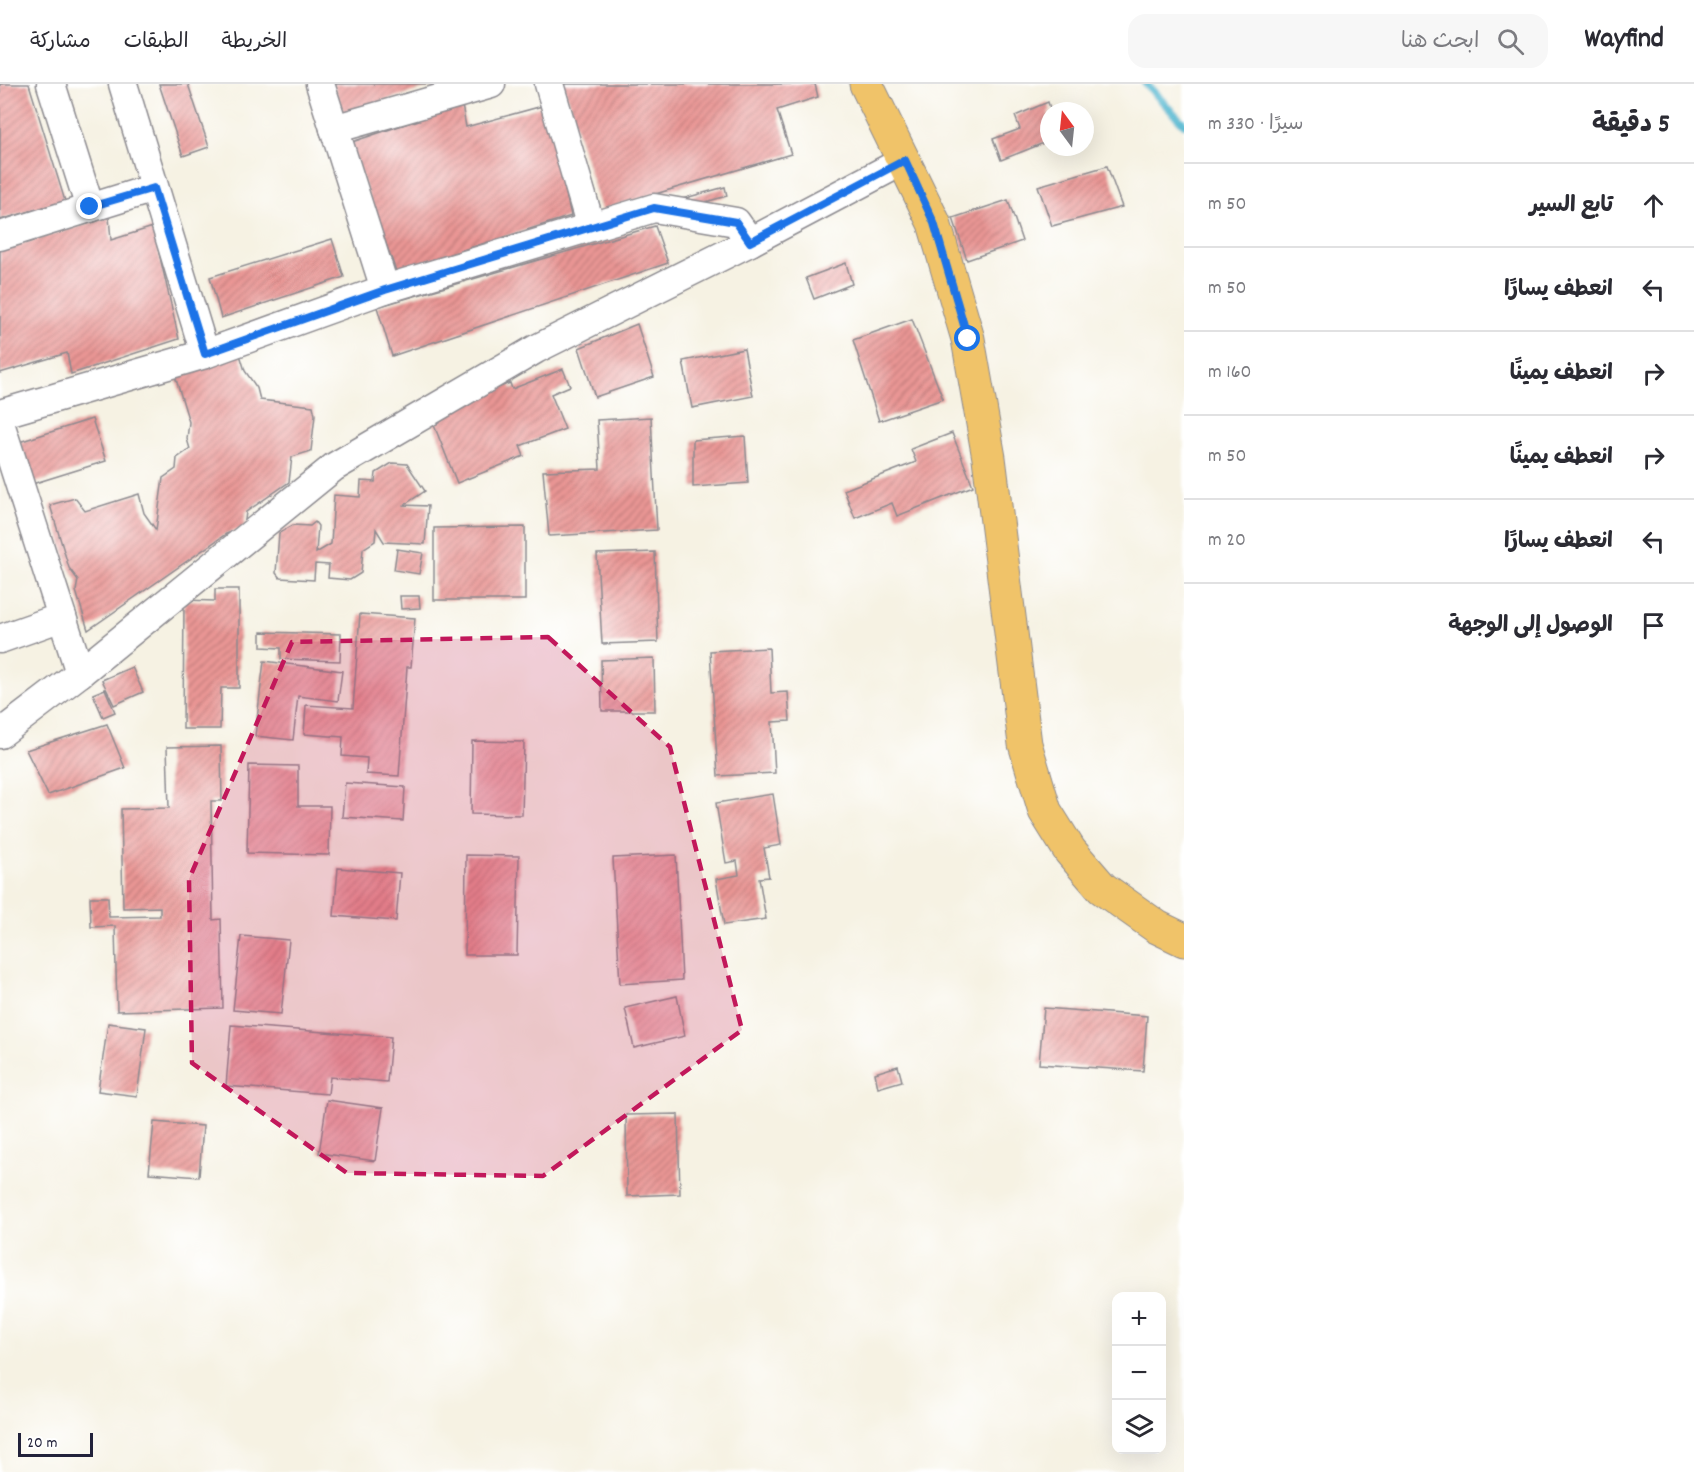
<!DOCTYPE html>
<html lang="ar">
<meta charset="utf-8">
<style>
:root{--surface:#fff;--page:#f7f7f7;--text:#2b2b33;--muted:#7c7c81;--line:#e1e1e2}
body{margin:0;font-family:Dekko,"Playpen Sans Arabic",sans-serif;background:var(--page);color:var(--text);direction:rtl}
.controls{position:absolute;right:18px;bottom:18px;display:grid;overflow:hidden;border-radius:12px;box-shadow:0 6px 24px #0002}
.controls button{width:54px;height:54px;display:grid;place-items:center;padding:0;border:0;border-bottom:2px solid var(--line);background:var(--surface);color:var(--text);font:30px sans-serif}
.compass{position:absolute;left:1040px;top:18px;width:54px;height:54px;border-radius:50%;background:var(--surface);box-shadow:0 6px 24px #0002;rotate:345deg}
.scale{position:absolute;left:18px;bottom:15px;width:75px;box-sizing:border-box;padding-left:6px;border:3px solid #22223b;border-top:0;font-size:16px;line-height:21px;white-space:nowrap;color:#22223b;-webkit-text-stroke:4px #fff;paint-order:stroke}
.stop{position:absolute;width:18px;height:18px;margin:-14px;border:4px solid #1a73e8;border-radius:50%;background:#fff}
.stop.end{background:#1a73e8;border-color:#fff;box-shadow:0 2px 6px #0008}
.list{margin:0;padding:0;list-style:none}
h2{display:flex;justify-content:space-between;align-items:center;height:78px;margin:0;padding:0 24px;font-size:26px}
h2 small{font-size:20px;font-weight:400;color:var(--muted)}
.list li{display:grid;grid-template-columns:39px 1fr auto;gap:18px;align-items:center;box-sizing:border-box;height:84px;padding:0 24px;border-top:2px solid var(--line)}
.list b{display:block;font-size:22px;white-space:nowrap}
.list em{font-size:20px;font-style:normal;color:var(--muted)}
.icon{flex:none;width:33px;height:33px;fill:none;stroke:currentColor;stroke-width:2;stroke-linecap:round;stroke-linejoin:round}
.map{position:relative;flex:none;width:1184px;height:1388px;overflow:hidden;direction:ltr}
header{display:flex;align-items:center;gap:36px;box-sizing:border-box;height:84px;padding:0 30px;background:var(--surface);border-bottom:2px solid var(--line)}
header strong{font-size:28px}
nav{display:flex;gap:33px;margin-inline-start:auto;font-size:21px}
.search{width:420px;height:54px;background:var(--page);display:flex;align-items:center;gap:15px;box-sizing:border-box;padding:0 21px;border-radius:18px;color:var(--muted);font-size:22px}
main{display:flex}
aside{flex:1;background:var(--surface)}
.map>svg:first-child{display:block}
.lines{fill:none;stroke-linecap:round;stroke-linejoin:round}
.stream{stroke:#50b6cf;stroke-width:8}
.building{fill:url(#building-hatch)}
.minor-casing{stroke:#8c8a8f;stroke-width:31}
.primary-casing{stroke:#8c8a8f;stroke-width:35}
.minor{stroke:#fff;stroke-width:28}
.primary{stroke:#f0c369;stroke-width:33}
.route{stroke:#1a73e8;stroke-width:8}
.marked{fill:#c2185b;fill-opacity:0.2;stroke:#c2185b;stroke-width:4.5;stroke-dasharray:12 8;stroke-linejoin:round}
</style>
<header>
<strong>Wayfind</strong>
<div class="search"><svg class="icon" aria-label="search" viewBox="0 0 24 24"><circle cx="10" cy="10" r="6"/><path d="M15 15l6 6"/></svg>ابحث هنا</div>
<nav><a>الخريطة</a><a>الطبقات</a><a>مشاركة</a></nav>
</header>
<main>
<aside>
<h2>5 دقيقة<small>سيرًا · 330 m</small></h2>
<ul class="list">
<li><svg class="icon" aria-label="ahead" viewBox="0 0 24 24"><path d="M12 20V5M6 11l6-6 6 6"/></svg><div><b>تابع السير</b></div><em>50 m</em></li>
<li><svg class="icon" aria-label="left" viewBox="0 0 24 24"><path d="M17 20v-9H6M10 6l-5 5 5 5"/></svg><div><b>انعطف يسارًا</b></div><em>50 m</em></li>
<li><svg class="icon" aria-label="right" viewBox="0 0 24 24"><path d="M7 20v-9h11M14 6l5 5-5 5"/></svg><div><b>انعطف يمينًا</b></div><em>160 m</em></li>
<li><svg class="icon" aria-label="right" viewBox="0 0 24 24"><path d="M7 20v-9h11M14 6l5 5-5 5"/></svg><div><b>انعطف يمينًا</b></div><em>50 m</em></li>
<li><svg class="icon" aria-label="left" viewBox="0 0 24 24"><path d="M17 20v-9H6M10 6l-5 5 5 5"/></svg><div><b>انعطف يسارًا</b></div><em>20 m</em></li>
<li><svg class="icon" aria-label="arrive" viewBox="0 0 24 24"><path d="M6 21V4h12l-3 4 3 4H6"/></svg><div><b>الوصول إلى الوجهة</b></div></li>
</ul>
</aside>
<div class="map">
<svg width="1184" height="1388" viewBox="0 0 1184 1388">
<defs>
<pattern id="building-hatch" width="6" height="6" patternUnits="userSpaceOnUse" patternTransform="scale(1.5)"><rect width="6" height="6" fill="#ea9694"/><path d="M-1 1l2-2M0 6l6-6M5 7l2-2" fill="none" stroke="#bd7a7a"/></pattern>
</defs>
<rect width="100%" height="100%" fill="#fff"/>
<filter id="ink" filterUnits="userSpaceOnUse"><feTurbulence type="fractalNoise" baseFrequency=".0167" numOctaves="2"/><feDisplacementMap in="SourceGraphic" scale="12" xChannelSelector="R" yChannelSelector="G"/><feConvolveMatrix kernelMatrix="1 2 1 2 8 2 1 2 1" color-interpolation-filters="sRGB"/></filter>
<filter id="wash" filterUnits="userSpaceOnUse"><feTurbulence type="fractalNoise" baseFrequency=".008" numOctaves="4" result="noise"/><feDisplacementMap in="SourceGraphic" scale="24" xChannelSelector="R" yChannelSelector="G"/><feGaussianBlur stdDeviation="1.35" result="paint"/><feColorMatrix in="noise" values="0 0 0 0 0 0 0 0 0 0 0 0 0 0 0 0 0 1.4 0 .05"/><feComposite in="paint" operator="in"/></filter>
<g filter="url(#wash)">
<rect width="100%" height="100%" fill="#f6f2e3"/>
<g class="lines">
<path class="stream" d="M1146,0L1184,40"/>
</g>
<g id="blocks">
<g class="building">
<path d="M0,0H29L65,117L0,136Z"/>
<path d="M159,0H188L209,63L183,72Z"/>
<path d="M333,0H436V1L343,29Z"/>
<path d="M563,0H815L818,13L777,26L791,70L601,126Z"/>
<path d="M1048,18L1051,27H1049V57L1001,76L993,55L1020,45L1015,32Z"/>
<path d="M462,21L466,43L546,21L571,132L396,187L349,59Z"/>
<path d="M1107,82L1122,123L1052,142L1038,102Z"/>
<path d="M725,103L727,112L644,135L642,126Z"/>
<path d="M1008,116L1022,157L967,176L953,134Z"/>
<path d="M109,133L111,156L153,143L179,255L71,290L67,269L0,289V166Z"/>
<path d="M655,142L668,179L392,272L377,223Z"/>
<path d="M332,155L344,193L221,234L210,193Z"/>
<path d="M846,179L852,200L814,215L806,194Z"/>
<path d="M912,235L943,315L879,337L853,256Z"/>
<path d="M637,240L654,293L595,313L579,264Z"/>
<path d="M744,265L753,312L692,324L683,277Z"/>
<path d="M239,267L245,287L257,304L260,316L313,322L315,331L311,367L292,373L289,398L246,428L244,444L226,450L88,546L76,507L78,496L69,484L50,421L75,414L85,427L139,410L144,429L156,446L163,394L176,385L177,374L190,365L187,355L189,338L176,295L177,282Z"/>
<path d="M563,285L570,302L551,310L565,345L520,362L524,372L457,399L430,331L510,299L512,305Z"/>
<path d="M651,333L657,446L549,452L543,387L600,385L597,336Z"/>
<path d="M92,335L106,377L32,400L19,358Z"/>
<path d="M952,349L973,402L897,432L892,419L855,434L844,406L916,378L911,365Z"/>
<path d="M745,352L748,399L693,403V356Z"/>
<path d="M392,379L407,380L425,407L404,421L428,422L425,460L384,458L376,445L375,457L363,465L361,489L350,496L328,494L329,481L315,480L314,496L280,494L276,489L279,449L293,441L310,442L315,438L318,442L316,469L331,460L334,411L360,413L361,397L375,398L376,389Z"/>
<path d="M525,443V516H434V444Z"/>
<path d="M397,465L423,469L419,490L394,486Z"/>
<path d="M655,468L658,558L602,560L597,470Z"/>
<path d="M215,505H239V604H221L220,645H183L184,516L215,517Z"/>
<path d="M400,512H419L420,524L401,525Z"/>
<path d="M360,530L415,534L411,583H407L399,692L366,690L367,674L342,672L343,653L304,650L306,621L353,624Z"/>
<path d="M261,548L341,550L340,577L281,575V564L261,563Z"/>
<path d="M769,564L771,609L788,608L790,637L772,638L775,689L718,692L710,567Z"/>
<path d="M654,574L655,627H602L601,576Z"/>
<path d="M264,577L342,587L338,617L298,612L293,656L255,652Z"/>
<path d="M132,583L143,608L114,621L102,596Z"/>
<path d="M105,605L115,628L103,633L93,610Z"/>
<path d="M107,640L125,684L48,711L26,666Z"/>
<path d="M472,657L524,658L522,731L471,730Z"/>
<path d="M221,662L222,717H211L213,836L221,835L223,924L117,927L115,842L91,843L90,813H108L109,833L160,832V823L123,824L121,725L169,724L167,663Z"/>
<path d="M249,681L298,682V722H330L329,771L247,769Z"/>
<path d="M345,699L405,703L403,737L342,733Z"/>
<path d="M773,710L781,761L764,764L769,793L759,794L766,835L724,841L716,795L739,791L737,777L726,779L716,719Z"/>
<path d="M466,771L519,772L517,871H465Z"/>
<path d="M676,771L682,896L620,900L613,774Z"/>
<path d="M338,784L400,789L396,837L334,832Z"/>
<path d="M241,852L289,856L281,930L233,926Z"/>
<path d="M677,912L685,952L634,964L625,924Z"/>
<path d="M1044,924L1147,932L1143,987L1039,980Z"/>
<path d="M108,939L146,944L137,1012L98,1007Z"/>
<path d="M231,941L391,953L387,998L330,993L328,1010L226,1002Z"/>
<path d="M898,982L902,997L878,1004L875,989Z"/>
<path d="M327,1016L383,1024L375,1077L319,1069Z"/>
<path d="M678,1030L680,1110L627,1112L626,1031Z"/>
<path d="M154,1038L203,1042L199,1093L149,1089Z"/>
</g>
</g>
</g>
<g filter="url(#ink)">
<use href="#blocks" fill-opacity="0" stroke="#8c8a8f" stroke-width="1.5"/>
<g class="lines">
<g class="minor-casing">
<g id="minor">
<path d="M51,0L90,124"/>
<path d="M123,0L205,270"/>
<path d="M320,0L385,205"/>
<path d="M549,0L591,143"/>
<path d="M334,45L491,0"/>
<path d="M0,152L154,104"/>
<path d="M0,330L205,270L385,205L654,124L736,138L750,158"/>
<path d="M0,339L80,589"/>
<path d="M0,555L62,533"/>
<path d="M0,650L80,589L334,383L536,265L750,158L905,76"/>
</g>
</g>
<g class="primary-casing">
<path id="primary" d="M866,0L934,139L968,255L989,374L1025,660L1045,727L1070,767L1102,804L1157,843L1184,856"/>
</g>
<use href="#minor" class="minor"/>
<use href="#primary" class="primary"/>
</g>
</g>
<g class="lines" filter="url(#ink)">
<path class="route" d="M90,123L154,104L205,270L385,206L654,124L736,138L750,158L905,76L934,139L968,255"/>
</g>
<path class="marked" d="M548,553L670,663L742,946L543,1092L347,1089L192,979L189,795L292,558Z"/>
</svg>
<div class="controls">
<button>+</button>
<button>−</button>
<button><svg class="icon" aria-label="layers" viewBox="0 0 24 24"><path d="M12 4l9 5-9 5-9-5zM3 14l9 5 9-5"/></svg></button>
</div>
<svg class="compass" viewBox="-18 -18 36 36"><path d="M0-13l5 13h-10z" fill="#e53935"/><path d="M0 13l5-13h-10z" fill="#7c7c81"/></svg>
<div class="scale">20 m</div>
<div class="stop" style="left:968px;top:255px"></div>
<div class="stop end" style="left:90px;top:123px"></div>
</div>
</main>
